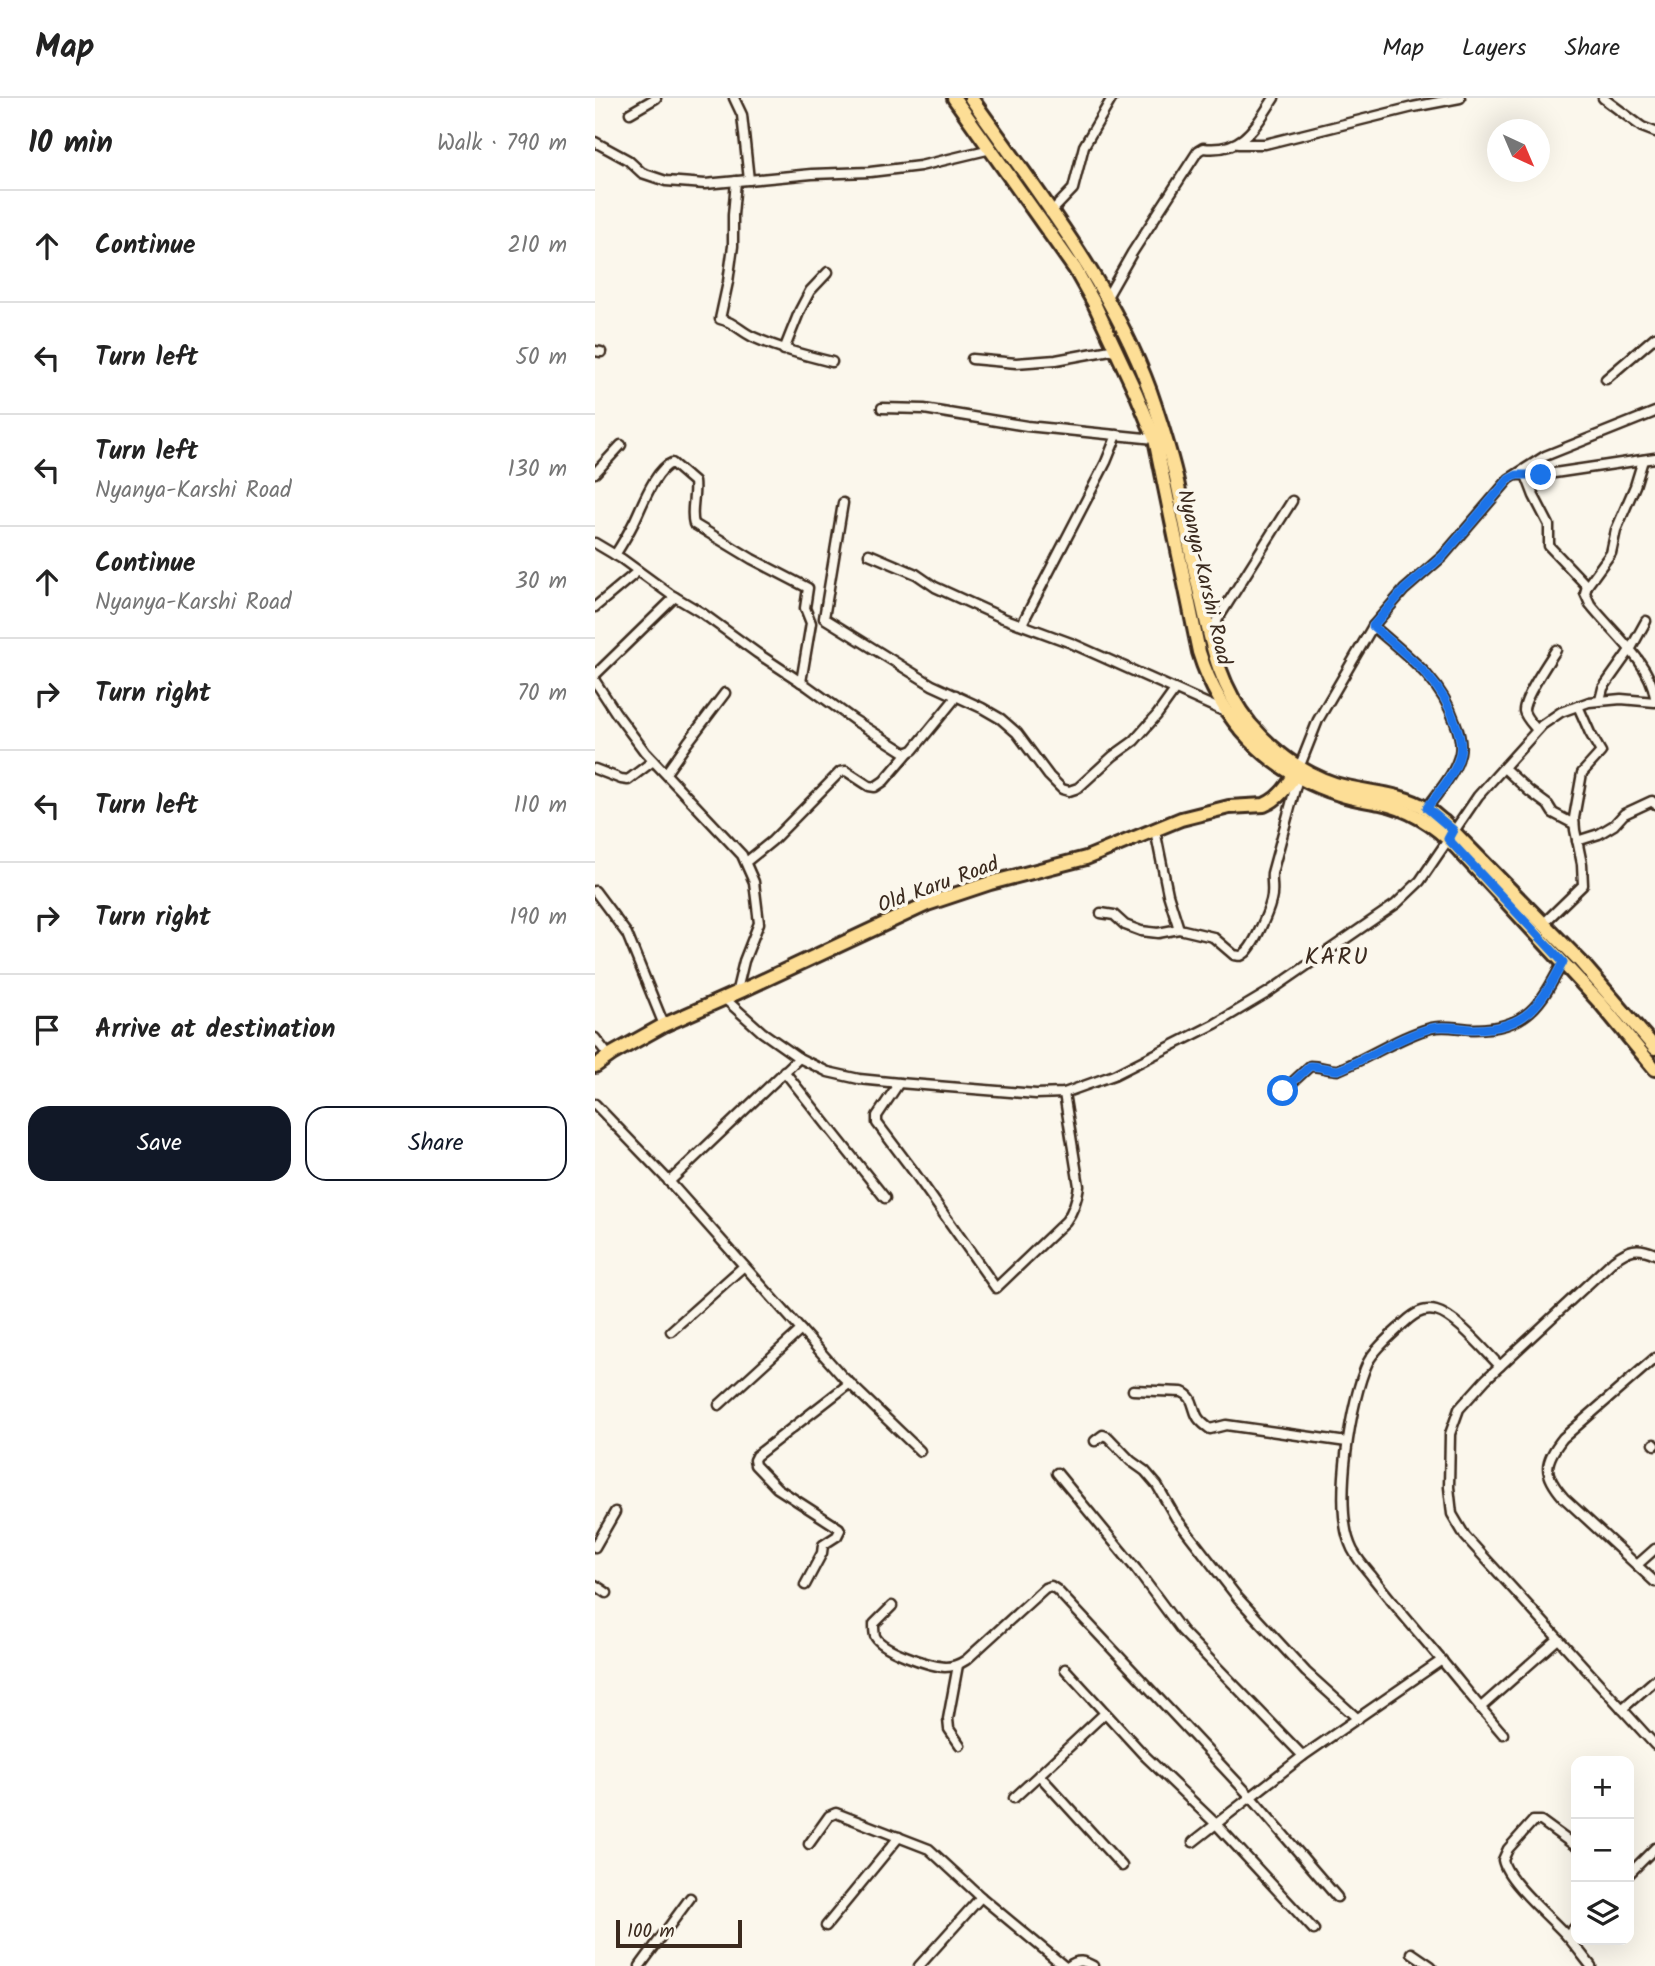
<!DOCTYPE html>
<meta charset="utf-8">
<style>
:root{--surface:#fff;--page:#f2f2f2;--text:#222;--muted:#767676;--line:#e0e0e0;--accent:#111827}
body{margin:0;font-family:Kalam,sans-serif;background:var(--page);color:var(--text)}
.controls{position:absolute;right:21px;bottom:21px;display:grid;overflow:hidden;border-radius:14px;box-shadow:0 7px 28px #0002}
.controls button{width:63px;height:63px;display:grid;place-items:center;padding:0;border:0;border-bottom:2px solid var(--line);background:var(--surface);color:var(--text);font:35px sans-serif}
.compass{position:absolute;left:892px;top:21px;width:63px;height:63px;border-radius:50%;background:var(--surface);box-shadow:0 7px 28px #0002;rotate:136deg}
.scale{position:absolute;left:21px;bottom:18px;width:126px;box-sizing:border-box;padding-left:7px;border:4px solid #3b2a1e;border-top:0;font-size:19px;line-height:24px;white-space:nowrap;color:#3b2a1e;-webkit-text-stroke:5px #fbf7ec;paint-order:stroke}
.stop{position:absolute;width:21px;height:21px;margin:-16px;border:5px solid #1a73e8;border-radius:50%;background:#fff}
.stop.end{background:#1a73e8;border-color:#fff;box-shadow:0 2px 7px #0008}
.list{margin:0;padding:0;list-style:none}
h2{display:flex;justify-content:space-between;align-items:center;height:91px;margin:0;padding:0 28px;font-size:30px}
h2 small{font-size:23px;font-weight:400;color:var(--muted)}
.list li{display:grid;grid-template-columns:46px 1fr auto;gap:21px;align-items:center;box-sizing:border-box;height:112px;padding:0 28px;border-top:2px solid var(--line)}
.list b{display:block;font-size:26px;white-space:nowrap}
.list p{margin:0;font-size:23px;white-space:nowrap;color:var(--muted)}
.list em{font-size:23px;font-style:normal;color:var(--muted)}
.actions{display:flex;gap:14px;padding:21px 28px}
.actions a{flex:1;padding:16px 0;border:2px solid var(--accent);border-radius:21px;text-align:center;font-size:24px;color:var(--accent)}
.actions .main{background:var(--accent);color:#fff}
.icon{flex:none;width:38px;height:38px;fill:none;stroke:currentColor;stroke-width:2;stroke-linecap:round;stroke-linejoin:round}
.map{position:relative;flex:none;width:1060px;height:1868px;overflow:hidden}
header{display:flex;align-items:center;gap:42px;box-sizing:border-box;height:98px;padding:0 35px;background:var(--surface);border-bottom:2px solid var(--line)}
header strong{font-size:33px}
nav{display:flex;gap:38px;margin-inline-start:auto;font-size:24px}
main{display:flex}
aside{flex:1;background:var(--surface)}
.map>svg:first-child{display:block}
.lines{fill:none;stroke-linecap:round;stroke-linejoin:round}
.street-casing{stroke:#3b2a1e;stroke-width:13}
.primary-casing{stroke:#3b2a1e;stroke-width:18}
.street{stroke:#fbf7ec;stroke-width:8}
.primary{stroke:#fdde96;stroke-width:12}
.route{stroke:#1a73e8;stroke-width:9}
.labels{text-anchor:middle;stroke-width:7;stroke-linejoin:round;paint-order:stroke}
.street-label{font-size:21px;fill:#3b2a1e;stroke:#fbf7ec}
.quarter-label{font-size:24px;letter-spacing:2px;fill:#3b2a1e;stroke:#fbf7ec}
</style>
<header>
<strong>Map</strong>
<nav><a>Map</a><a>Layers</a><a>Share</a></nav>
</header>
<main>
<aside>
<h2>10 min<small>Walk · 790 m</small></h2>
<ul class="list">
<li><svg class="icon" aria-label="ahead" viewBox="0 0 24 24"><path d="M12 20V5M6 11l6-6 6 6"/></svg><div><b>Continue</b></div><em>210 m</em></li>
<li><svg class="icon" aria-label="left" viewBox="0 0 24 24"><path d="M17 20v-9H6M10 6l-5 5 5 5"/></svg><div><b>Turn left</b></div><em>50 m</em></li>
<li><svg class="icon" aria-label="left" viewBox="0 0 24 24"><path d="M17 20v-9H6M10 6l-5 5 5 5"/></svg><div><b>Turn left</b><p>Nyanya-Karshi Road</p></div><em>130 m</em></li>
<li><svg class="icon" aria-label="ahead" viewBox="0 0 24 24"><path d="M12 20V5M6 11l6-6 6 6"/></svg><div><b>Continue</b><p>Nyanya-Karshi Road</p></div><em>30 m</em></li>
<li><svg class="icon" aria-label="right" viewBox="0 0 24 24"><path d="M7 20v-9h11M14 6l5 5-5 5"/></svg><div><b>Turn right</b></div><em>70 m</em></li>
<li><svg class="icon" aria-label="left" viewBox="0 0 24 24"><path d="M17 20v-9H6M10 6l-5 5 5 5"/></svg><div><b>Turn left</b></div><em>110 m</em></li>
<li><svg class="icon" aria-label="right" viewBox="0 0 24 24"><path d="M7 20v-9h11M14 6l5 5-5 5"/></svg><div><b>Turn right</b></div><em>190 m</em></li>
<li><svg class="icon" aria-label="arrive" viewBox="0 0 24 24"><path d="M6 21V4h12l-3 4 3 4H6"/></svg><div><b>Arrive at destination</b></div></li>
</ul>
<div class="actions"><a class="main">Save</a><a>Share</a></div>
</aside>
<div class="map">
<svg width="1060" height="1868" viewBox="0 0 1060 1868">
<rect width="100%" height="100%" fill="#fbf7ec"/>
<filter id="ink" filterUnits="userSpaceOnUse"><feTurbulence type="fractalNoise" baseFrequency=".0143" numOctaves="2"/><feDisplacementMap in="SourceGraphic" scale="14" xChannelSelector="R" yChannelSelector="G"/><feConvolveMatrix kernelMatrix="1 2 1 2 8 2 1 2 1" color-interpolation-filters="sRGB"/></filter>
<g filter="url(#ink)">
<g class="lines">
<g class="street-casing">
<g id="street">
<path d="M139,0L147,17L154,82"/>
<path d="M1008,0L1047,29L1060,34"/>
<path d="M35,15L61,0"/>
<path d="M0,44L33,62L47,75L71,83L110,86L217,76L275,74L325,68L396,51"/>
<path d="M643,46H670L818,9L865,0"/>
<path d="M141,83L138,117V148L133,184L125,221C139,224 145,233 158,239C185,251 209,257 237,264"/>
<path d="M455,115L478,91L489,48L517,0"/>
<path d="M512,199L537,155L603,53L608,50C648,55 660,29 679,0"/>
<path d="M189,252L205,212L215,193L233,174"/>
<path d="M0,253L6,254"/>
<path d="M377,261L421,265L461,262L521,251"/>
<path d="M1011,281L1060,239"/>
<path d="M287,310L329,311L432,328L560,341"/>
<path d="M1048,362L1040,388L1021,432L1016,455L992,488L990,495L995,506C1016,533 1055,564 1060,599"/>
<path d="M0,375L26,347"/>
<path d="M922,377H946L1060,360"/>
<path d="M931,377L939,398L954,427V448L992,488"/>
<path d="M248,405L229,520L337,587L387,610L406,621L422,635L454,678L467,691L474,693L483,690L518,658L539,643L562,617L580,592"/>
<path d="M0,445L27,461L75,496L107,515L162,555L212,588L259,622L311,655L318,652L358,603L361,597"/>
<path d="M274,456L321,476L340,489L408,520L476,545L633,615"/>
<path d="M20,457C27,446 33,436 39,424C47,408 60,371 77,365L99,384C101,398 95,413 99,426L157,461L213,490L210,510L216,525L206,584"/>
<path d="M0,509L43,473"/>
<path d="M427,526L511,364L522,337"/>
<path d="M778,528C811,557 845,580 860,624C864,634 867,645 865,655C861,675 843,694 832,710"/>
<path d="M614,535L697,403"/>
<path d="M0,577L80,499"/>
<path d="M0,583L21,615L50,654L147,757L159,784L164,825L149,863L141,896"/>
<path d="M1005,602L1008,590L1035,552L1051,523"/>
<path d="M942,632C938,627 930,619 929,613C928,601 954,563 961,552"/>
<path d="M704,670L723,622L778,528L809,492L848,458L914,381L950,358L1060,314"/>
<path d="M909,670L934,693L953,707L958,715L979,726"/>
<path d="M0,671L26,681L33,682L58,663"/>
<path d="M71,675L93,644L130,595"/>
<path d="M560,732L573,796L584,831"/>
<path d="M982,743L1004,736L1019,727L1029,716L1057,703L1060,706"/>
<path d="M151,764L177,743L245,674L251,673L274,688L280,689L289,683L313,655"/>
<path d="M0,793L32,836L69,927"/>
<path d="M506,815L519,817L530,827L546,833L563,835L584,831L618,839L639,857C645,858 646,859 650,855C659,848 673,815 676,803C679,793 676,784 677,775L703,680"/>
<path d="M949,825L988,787L987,766L980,732L979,720L987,675L1006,654L995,635L983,608"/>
<path d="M129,900L167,934L204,960L233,974L264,981L304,985L441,996L469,995L519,977L620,926L672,895L801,806L825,783L883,698L947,627L966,614L994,604L1026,601L1060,604"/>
<path d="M0,940L14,958"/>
<path d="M189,973L290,1100"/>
<path d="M304,985L282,1018V1025L319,1074L401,1190L471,1123C479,1112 482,1102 484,1088L469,995"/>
<path d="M688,993L715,968C725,968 733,972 743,972C774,960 803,939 836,930C850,926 865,931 880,931C932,931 946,906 968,864"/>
<path d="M0,1006L72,1081L247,1278L325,1353"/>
<path d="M74,1084L204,960"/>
<path d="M1060,1156C1042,1148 1034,1151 1019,1162L891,1281L864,1311L855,1336L854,1389L857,1416L870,1438L1060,1647"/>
<path d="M76,1233L149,1168"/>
<path d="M1060,1260L968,1340C948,1365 948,1376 969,1400L1060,1484"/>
<path d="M905,1268C890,1253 861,1218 841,1213C826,1209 815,1219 805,1229C794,1239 780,1251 773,1264C755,1302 739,1407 755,1446C759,1458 768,1467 776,1477C792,1498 809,1518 826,1538C854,1570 880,1604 908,1636"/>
<path d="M538,1292L587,1294C599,1299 597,1308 602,1318C605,1324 610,1327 615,1331L631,1327L752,1344"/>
<path d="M124,1307L206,1232"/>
<path d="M500,1343L508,1337L513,1339L536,1363L550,1373L562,1387L581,1420L643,1500L711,1574L763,1621"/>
<path d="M1059,1346L1060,1347"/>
<path d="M462,1375L541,1471L587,1533L708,1658"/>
<path d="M0,1449L20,1414"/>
<path d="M1042,1467L1060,1451"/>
<path d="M0,1487L12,1495"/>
<path d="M210,1487L227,1455L228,1447L242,1438L245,1432L244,1430L182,1390L160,1367L159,1362L161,1358L255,1285"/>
<path d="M297,1508L279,1526C279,1530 279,1534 280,1538C286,1552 335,1568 350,1569C358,1569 365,1566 371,1562L450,1490L456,1488L462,1492L655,1698L742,1799"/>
<path d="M363,1567L353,1621L354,1631L365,1647"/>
<path d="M470,1571L548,1656L621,1726L719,1832"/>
<path d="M885,1610L963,1541"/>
<path d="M1027,1611L1060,1582"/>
<path d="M510,1615L444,1677L527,1768"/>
<path d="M419,1700L444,1677"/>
<path d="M598,1744L708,1658L847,1562"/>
<path d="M214,1746L234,1718L241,1715L334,1751L386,1799L469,1868"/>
<path d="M979,1747L946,1723H938L913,1751L908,1762C912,1783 956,1820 972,1838C980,1847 988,1858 996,1868"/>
<path d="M1034,1776L1060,1750"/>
<path d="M231,1828L304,1739"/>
<path d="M972,1838L981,1828"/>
<path d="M817,1855L836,1868"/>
<path d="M45,1868L95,1800"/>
<path d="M324,1868L386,1799"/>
<path d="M474,1868C483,1861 489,1863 498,1868"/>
</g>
</g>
<g class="primary-casing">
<g id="primary">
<path d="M359,0L480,171L498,203L541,295L560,341L604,554C625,622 675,675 744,696C757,701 771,702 785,705C816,711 840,727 862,750L1007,907L1060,971"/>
<path d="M376,0C442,94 515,184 555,293C565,322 574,350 581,379C590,421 597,463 607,504C617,549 625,589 655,626C678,653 706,675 740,686C770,695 805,694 832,711C838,714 843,720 849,724L985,863L1060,950"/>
<path d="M0,968L17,956L69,927L148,892L332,806L395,785L491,760L586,721L634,709L669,707C684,701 696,684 703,670"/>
</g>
</g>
<use href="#street" class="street"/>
<use href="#primary" class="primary"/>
</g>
</g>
<g class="lines" filter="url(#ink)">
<path class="route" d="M688,993L715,968C725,968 733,972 743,972C775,960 803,939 836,930C850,926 865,931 880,931C932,931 946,906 968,864L853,741L858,732L832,710C843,694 862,675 865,655C867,645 864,634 860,624C846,581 811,557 778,528L809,492L848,458L914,381L922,377H946"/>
</g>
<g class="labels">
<g class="street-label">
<text transform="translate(610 479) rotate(77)" y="7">Nyanya-Karshi Road</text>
<text transform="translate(343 786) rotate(-20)" y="7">Old Karu Road</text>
</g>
<g class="quarter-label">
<text x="742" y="866">KARU</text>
</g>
</g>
</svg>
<div class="controls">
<button>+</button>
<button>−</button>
<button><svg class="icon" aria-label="layers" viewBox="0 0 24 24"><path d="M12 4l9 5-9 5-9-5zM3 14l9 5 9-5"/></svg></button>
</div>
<svg class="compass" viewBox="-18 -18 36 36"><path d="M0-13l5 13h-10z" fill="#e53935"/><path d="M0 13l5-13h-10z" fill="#767676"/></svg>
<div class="scale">100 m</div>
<div class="stop" style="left:688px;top:993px"></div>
<div class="stop end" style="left:946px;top:377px"></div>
</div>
</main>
